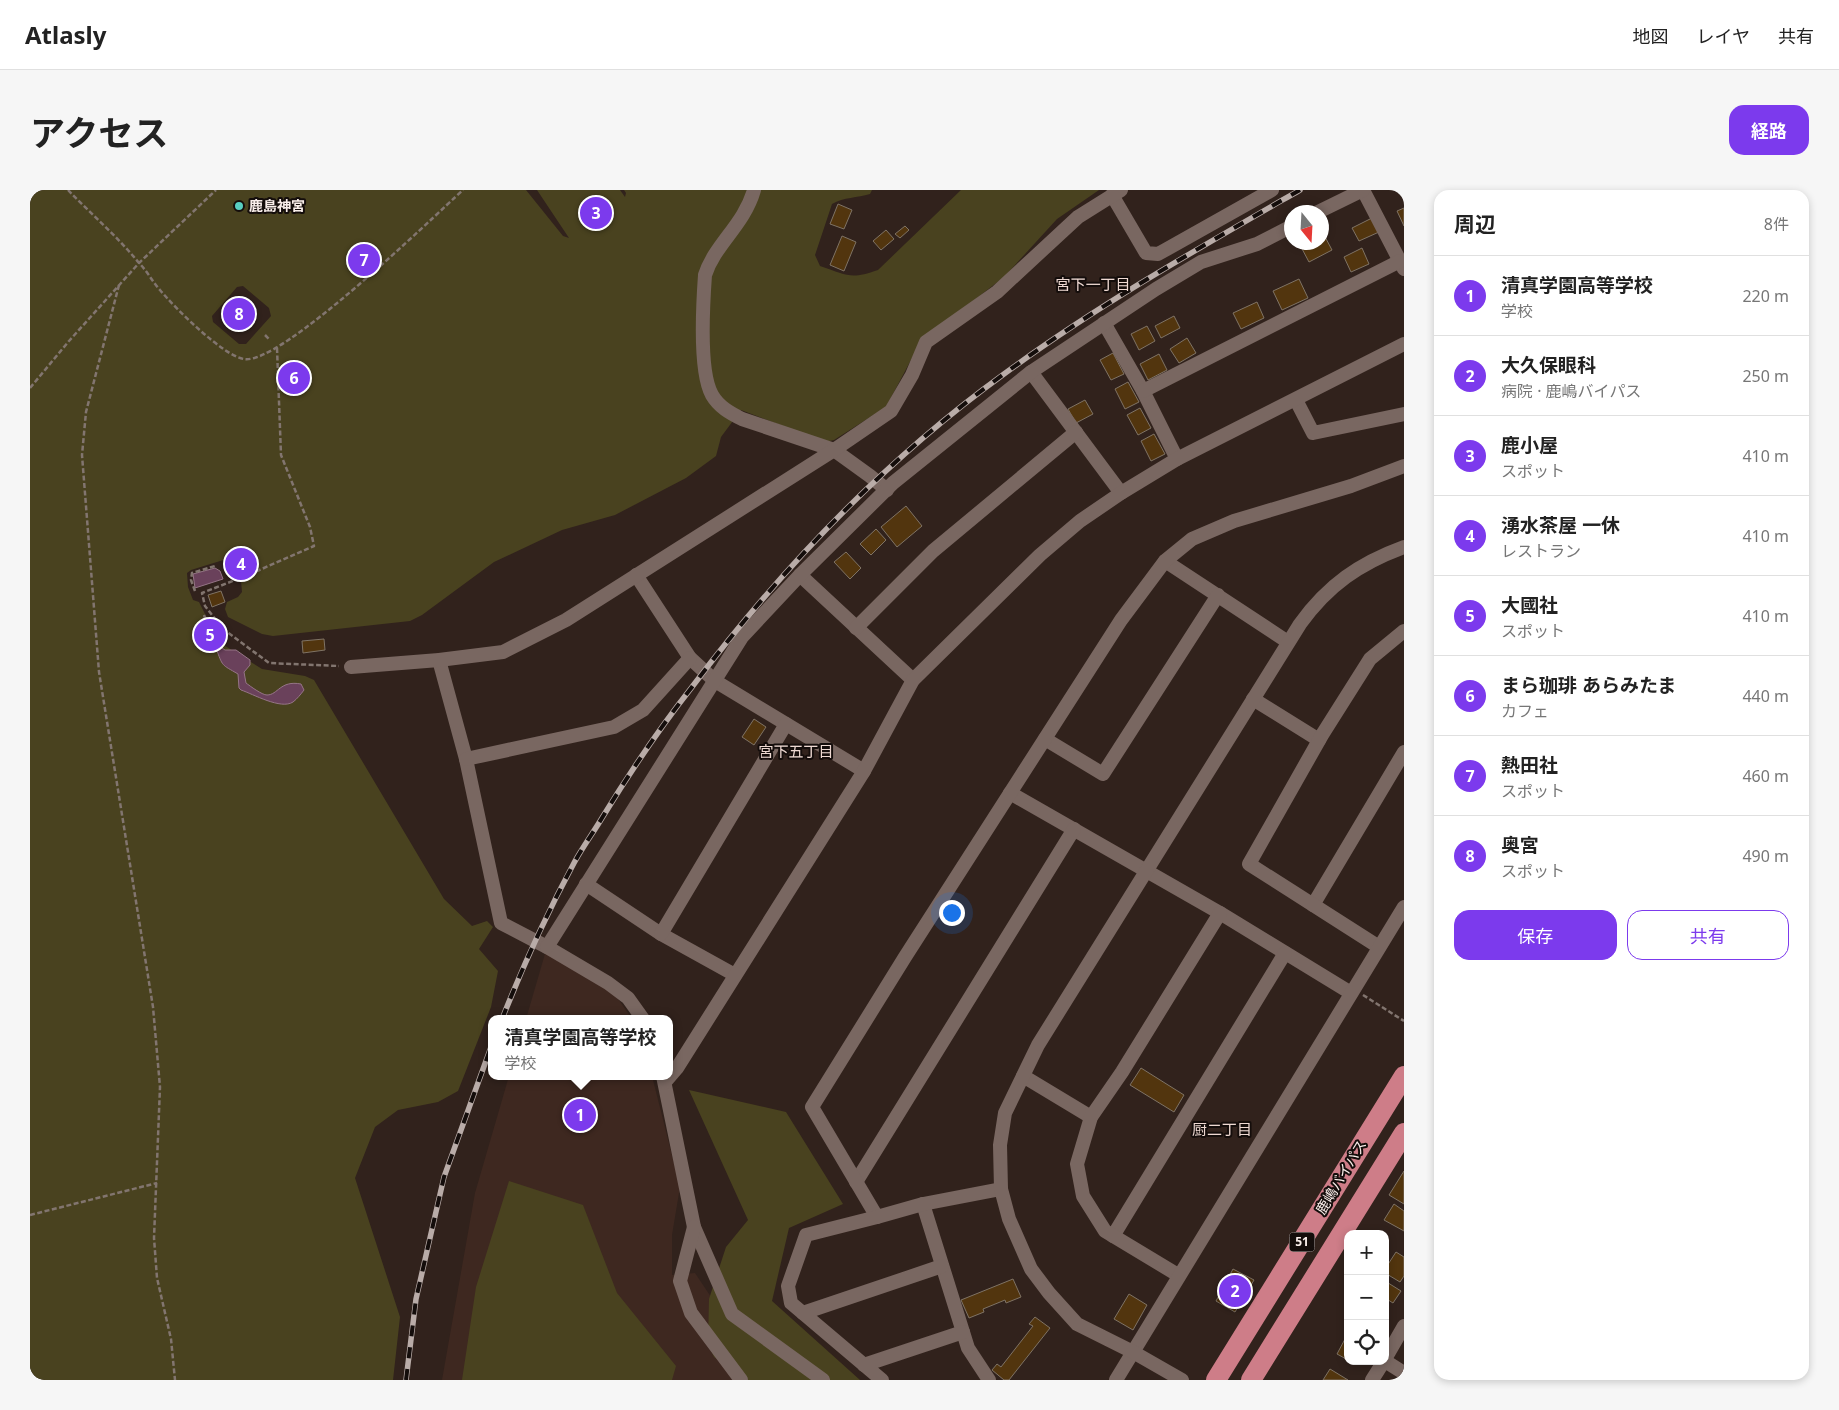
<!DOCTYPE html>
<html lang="ja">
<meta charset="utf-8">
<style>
:root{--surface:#fff;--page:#f6f6f6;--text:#222;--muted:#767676;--line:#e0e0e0;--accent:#7c3aed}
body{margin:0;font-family:"Noto Sans","Noto Sans JP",sans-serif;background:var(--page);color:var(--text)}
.controls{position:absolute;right:15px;bottom:15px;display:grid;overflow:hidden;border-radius:10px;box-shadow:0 2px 8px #0003}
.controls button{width:45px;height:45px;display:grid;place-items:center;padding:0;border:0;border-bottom:1px solid var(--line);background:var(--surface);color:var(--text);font:25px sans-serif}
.compass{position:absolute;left:1254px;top:15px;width:45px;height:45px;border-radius:50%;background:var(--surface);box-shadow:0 2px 8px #0003;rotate:162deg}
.you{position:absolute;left:921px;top:722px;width:18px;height:18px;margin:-12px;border:4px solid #fff;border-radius:50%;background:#1a73e8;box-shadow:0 0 0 8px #1a73e833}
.badge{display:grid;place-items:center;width:32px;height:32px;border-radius:50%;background:var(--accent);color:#fff;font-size:16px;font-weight:700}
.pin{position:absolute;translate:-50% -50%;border:2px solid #fff;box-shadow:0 1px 5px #0006}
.popup{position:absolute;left:458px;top:825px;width:185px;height:65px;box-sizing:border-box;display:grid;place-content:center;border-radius:10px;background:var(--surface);filter:drop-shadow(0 1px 4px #0005);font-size:16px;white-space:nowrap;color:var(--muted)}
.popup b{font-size:19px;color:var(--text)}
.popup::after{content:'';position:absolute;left:50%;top:100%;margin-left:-10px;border:10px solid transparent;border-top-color:var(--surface)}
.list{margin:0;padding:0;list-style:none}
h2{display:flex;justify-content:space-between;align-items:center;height:65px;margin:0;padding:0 20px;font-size:21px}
h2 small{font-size:16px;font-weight:400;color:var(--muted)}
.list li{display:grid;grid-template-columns:32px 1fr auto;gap:15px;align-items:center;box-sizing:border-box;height:80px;padding:0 20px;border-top:1px solid var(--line)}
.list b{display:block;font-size:19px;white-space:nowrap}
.list p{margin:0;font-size:16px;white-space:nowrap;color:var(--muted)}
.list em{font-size:16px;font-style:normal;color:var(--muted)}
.actions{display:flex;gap:10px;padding:15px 20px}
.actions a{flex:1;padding:11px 0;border:1px solid var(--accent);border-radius:15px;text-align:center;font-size:18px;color:var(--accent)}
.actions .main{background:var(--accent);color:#fff}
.icon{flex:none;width:28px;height:28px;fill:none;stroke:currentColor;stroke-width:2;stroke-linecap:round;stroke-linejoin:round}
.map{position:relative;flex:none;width:1374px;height:1190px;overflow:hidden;border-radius:15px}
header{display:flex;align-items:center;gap:30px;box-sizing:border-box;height:70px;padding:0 25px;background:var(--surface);border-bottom:1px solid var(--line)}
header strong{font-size:24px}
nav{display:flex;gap:28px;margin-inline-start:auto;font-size:18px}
.intro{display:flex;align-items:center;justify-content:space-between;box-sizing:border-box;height:120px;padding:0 30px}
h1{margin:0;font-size:35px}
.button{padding:12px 22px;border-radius:15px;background:var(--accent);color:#fff;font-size:18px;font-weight:700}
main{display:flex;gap:30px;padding:0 30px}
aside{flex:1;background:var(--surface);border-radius:15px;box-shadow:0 2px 8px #0003}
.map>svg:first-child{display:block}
.built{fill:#3e2820}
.green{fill:#49421f;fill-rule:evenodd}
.water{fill:#6a415b;stroke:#957586}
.building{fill:#52350e;stroke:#7f7365}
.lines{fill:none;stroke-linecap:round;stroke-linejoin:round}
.path{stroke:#82756f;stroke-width:2.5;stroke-dasharray:5 2.5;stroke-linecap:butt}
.minor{stroke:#796761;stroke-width:14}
.highway{stroke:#ce7d88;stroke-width:20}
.rail-casing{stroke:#b9aca8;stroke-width:5.5}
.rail{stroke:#140d0b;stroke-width:4;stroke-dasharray:11;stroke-linecap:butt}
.poi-dot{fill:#58cec1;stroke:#140d0b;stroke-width:2}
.labels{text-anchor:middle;stroke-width:4;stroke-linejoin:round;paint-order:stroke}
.shield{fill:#140d0b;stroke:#b5aba8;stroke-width:1}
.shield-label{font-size:12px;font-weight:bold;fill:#faefeb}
.poi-label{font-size:14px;font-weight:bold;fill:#faefeb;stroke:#140d0b;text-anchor:start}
.street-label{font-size:14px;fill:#faefeb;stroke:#140d0b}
.neighbourhood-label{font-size:15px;fill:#eed9d2;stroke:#140d0b}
</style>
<header>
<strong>Atlasly</strong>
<nav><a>地図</a><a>レイヤ</a><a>共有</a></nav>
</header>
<div class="intro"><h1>アクセス</h1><a class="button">経路</a></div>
<main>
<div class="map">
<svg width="1374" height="1190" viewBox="0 0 1374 1190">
<rect width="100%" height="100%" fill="#31221c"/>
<g class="built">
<path d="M517,757L573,787L602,829H496Z"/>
<path d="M479,886H622L650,997L642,1045V1085L665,1083L693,1125L772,1190H412L445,1003Z"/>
</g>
<g class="green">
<path d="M0,0H496L533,46L539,48L507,0H590L595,7L596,3L594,0H842L840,4C827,8 814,7 802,14L785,65L790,76C817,85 820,90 848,80L931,0H1069L1027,29L974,87L891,151L856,217L804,250L795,252L711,220L691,247L686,266L656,288L585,325L532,340L464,372L392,425L380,431L243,446L232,444L198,427L195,419L197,412L208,407L212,402L211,391L223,381L225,377L221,365L216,363L161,380L157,383L158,397L163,410L169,412L189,452L232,479L275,486L284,490L414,709L442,736L457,731L463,737L449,759L468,781L461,817L428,901L408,912L368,920L345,937L325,988L370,1127L363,1190H6L0,1179ZM213,96L239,118L241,126L216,154H209L183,132L182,126L207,97Z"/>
<path d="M659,900L756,922L813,1014L759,1038L742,1111L830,1190H716L684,1167L678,1154L679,1109L696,1057L718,1030Z"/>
<path d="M479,991L553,1015L587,1103L646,1176L642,1190H432L446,1097Z"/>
</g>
<g class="water">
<path d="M185,378L190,381L193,389L165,398L163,384Z"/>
<path d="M189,456L195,460H206L220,470V475L214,482L216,493C220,496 232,505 237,505C248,505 250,490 271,494L274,500C271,504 267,509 263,512C251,520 223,504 211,500L209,498L208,484C191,474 193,477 186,458Z"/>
</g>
<g class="building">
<path d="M573,10L581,22L559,37L551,25Z"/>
<path d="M808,14L822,20L814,39L800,34Z"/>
<path d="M1374,18V36L1367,21Z"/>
<path d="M1342,28L1349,42L1329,51L1322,38Z"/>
<path d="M875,36L879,40L870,48L865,44Z"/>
<path d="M856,40L864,49L851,60L843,51Z"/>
<path d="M1293,43L1302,60L1279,72L1270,55L1274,52H1292V44Z"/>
<path d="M812,46L826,52L814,81L800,75Z"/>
<path d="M1332,58L1339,74L1321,82L1314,67Z"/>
<path d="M1269,89L1278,108L1252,120L1243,101Z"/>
<path d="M207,109L213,114L209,119L214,124L218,119L224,124L221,127L224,129L216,138L213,136L211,139L205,134L209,129L204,125L200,129L194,124Z"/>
<path d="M1227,112L1234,128L1211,139L1203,123Z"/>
<path d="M1144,126L1150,138L1131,148L1125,136Z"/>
<path d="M1117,136L1125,151L1109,160L1101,144Z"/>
<path d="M1157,148L1166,163L1149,173L1140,159Z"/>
<path d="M1083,163L1094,184L1081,190L1070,170Z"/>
<path d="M1129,164L1137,180L1118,190L1110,174Z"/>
<path d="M263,181L270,190L264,195L257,185Z"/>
<path d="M1098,192L1109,212L1095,219L1085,199Z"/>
<path d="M1055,210L1063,224L1046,233L1038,219Z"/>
<path d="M1110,218L1121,238L1108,245L1097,225Z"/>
<path d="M1124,244L1135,264L1121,271L1111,251Z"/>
<path d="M876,316L892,336L867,357L851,337Z"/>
<path d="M846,339L856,350L841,365L830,354Z"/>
<path d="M816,362L831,378L820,389L804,372Z"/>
<path d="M219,366L222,375L203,381L200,372Z"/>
<path d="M191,401L195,412L182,417L178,405Z"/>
<path d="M294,449L295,460L273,463L272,451Z"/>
<path d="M724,529L736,537L724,555L712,547Z"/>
<path d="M1111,878L1154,905L1144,922L1100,895Z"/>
<path d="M1374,981V1014L1359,1005Z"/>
<path d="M1364,1014L1374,1021V1041L1354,1030Z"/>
<path d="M1366,1062L1374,1067V1086L1370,1092L1355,1083V1079Z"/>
<path d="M1203,1079L1224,1090L1205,1122L1186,1111Z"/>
<path d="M983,1089L991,1107L976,1113L975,1110L953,1119L954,1122L939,1128L931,1110Z"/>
<path d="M1355,1091L1371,1101L1363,1113L1355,1108Z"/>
<path d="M1099,1104L1117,1115L1103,1140L1084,1129Z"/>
<path d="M1005,1127L1020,1138L979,1190H974L962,1180L967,1174L971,1177L1003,1136L999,1134Z"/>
<path d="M1315,1149L1318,1151V1170L1307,1164Z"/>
<path d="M1300,1179L1318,1190H1293Z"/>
</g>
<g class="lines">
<g class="path">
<path d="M38,0C61,24 88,47 109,73C117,81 122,91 130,100C144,117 193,166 214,169C250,176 401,29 433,0"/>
<path d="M89,95L56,222L52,265L69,482L123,817L130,897L124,1048L127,1088L141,1149L145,1190"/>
<path d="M235,145L239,149"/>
<path d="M247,158L251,265L280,337L284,356L218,385L172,403L175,416L193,439L239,473L309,476"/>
<path d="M0,198L39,151L109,73L186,0"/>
<path d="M165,401L161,390L162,383L185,376"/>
<path d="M174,425L180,442"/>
<path d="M1333,805L1374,831"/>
<path d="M0,1025L127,993"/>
</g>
<g class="minor">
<path d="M724,0C714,35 685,54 675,85C673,113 669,182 682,205C689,217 700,223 712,229L804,260L840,286L857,300"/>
<path d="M1333,0L1374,79"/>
<path d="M1082,5L1116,63L1128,64L1242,0"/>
<path d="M1288,22L1333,0"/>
<path d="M1074,133L1113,201L1147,269"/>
<path d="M1001,182L1091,303"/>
<path d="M1113,201L1370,71"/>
<path d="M1266,210L1283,243L1374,224"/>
<path d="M1135,371L1258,452"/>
<path d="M606,385L660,468L685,491L834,581"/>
<path d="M770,385L883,490"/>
<path d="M826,438L903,361L1046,242"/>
<path d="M409,470L436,569L471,733L517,757L578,793L598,808L613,829"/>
<path d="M321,477L409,470L473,462L536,430L804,260L861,221L882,185L896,152L967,102L1048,27L1091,0"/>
<path d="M1223,509L1289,550"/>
<path d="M1015,549L1073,584L1188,405"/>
<path d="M436,569L584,537L613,520L660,468"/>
<path d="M980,603L1190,723L1321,803"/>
<path d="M556,694L631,744L705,785"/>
<path d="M1283,715L1374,562"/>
<path d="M631,744L756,534"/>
<path d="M517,757L712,447L770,385L863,293L1001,182L1126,99L1171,72L1227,54L1262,36"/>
<path d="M1349,757L1219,674L1292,545L1340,469L1374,441"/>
<path d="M633,886L664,1037L702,1124L793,1190"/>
<path d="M993,886L1061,927"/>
<path d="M635,892L647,878L834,581L883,490L1010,365L1050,331L1091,303L1147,269L1374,154"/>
<path d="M826,992L1044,639"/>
<path d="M893,1014L938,1158L959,1190"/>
<path d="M847,1027L782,917L875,767L1091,430L1135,371L1162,349L1204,331L1321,296L1374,276"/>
<path d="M664,1037L650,1091L661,1123L711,1190"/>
<path d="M1083,1046L1255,763"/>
<path d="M1148,1085L1075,1041L1053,1006L1047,974L1061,927L1092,882L1190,723"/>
<path d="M773,1123L912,1076"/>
<path d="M1355,1169L1374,1136"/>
<path d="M1355,1171L1374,1183"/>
<path d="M834,1175L933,1142"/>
<path d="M852,1190L761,1113L758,1096L776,1045L847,1027L893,1014L971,999"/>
<path d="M1086,1190L1374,717"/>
<path d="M1152,1190L1103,1162L1047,1134L1019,1103L1001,1079L979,1029L971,999L970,955L975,923L1008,855L1270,434C1298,395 1330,373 1374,357"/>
<path d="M1342,1190L1354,1171"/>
</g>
<g class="highway">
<path d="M1186,1190L1374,886"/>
<path d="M1221,1190L1374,943"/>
</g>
<g class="rail-casing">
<g id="rail">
<path d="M472,829C493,776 517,723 544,673C552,658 563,643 572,628C600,582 629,539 662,497C751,379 854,271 974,184C1068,115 1169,58 1270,0"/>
<path d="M376,1190L386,1109L414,987L461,857"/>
</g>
</g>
<use href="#rail" class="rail"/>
</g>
<circle class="poi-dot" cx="209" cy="16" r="5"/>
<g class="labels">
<rect class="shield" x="1259.5" y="1042.5" width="25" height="19" rx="4"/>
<g class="shield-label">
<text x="1272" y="1056">51</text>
</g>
<g class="poi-label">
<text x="219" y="21">鹿島神宮</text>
</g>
<g class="street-label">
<text transform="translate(1311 987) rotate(-59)" y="5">鹿嶋バイパス</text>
</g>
<g class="neighbourhood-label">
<text x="1063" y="100">宮下一丁目</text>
<text x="766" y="567">宮下五丁目</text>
<text x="1192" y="945">厨二丁目</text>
</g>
</g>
</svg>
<div class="controls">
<button>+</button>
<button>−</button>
<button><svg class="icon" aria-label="locate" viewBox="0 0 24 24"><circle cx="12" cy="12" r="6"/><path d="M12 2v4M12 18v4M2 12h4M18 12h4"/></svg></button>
</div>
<svg class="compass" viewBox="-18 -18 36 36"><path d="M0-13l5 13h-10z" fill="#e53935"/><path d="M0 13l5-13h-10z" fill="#767676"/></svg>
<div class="you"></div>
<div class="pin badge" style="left:550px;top:925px">1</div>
<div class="popup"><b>清真学園高等学校</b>学校</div>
<div class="pin badge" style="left:1205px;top:1101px">2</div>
<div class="pin badge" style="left:566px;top:23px">3</div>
<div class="pin badge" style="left:211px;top:374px">4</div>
<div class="pin badge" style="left:180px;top:445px">5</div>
<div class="pin badge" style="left:264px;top:188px">6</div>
<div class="pin badge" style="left:334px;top:70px">7</div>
<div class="pin badge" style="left:209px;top:124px">8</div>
</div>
<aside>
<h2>周辺<small>8件</small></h2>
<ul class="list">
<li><span class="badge">1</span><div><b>清真学園高等学校</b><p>学校</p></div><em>220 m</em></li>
<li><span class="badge">2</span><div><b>大久保眼科</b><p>病院 · 鹿嶋バイパス</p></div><em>250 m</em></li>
<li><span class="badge">3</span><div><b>鹿小屋</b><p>スポット</p></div><em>410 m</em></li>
<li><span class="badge">4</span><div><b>湧水茶屋 一休</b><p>レストラン</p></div><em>410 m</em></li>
<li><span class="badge">5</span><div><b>大國社</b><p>スポット</p></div><em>410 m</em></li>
<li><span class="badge">6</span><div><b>まら珈琲 あらみたま</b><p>カフェ</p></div><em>440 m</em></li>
<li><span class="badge">7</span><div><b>熱田社</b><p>スポット</p></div><em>460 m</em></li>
<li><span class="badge">8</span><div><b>奥宮</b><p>スポット</p></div><em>490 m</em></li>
</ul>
<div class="actions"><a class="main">保存</a><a>共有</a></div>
</aside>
</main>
